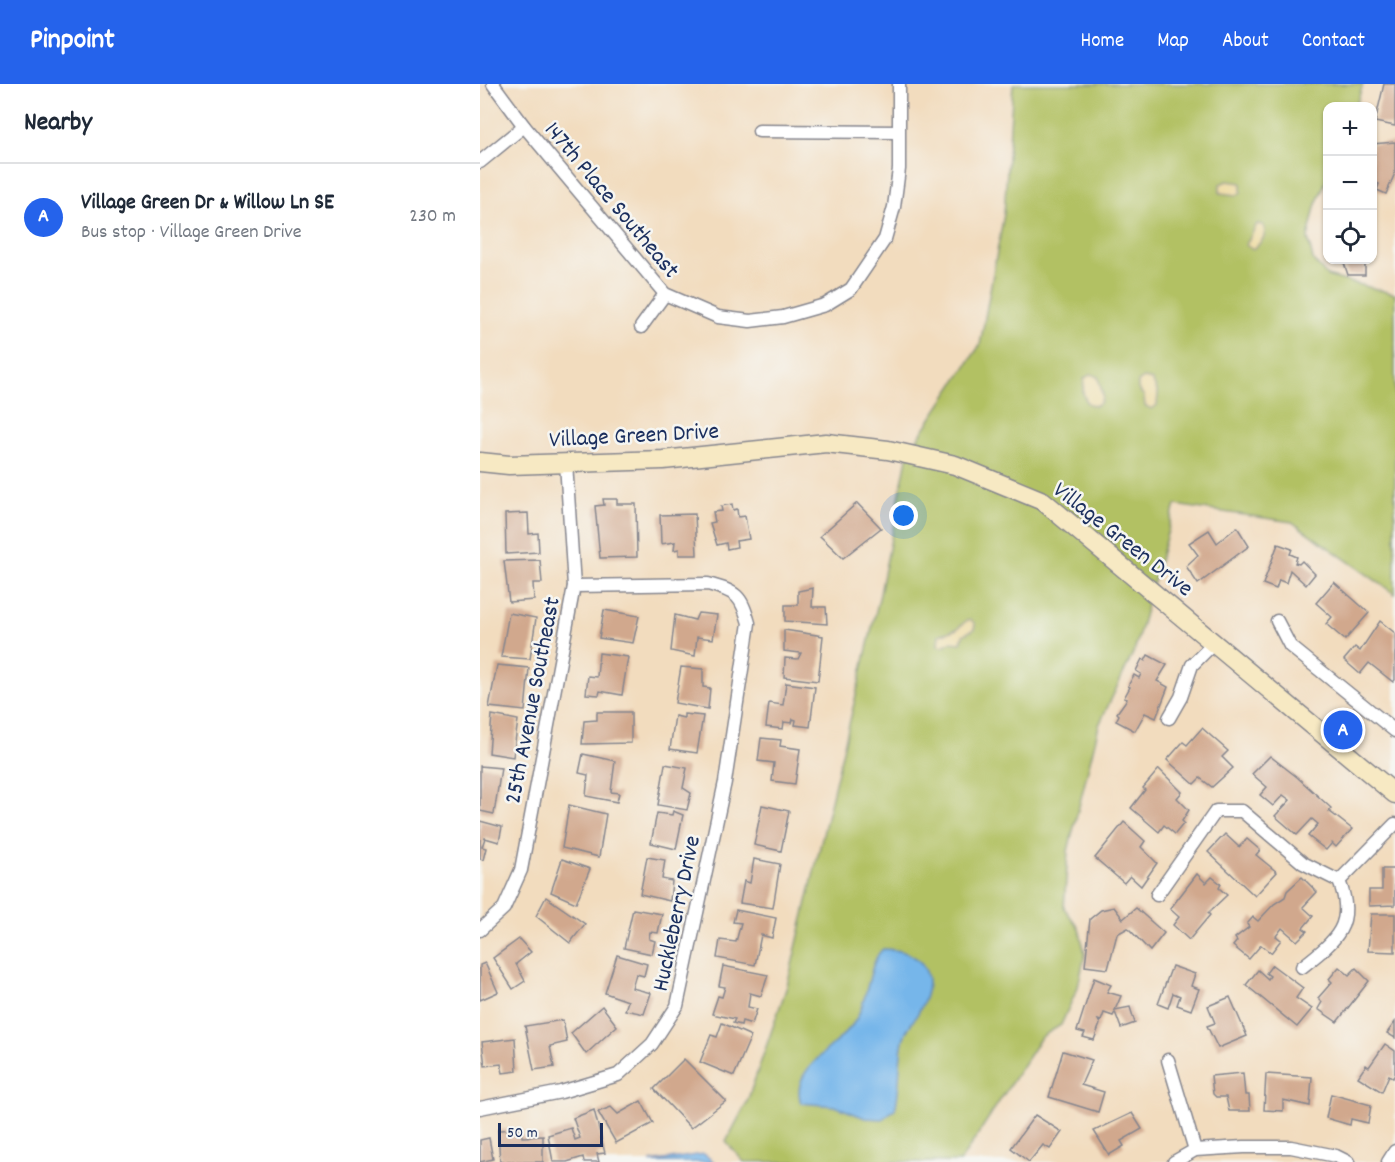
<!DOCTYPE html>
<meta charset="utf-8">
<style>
:root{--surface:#fff;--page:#f6f6f7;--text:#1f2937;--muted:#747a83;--line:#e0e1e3;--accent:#2563eb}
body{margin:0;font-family:Dekko,sans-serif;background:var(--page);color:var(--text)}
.controls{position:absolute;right:18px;top:18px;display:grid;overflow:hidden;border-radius:12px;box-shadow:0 2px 4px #0004}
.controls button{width:54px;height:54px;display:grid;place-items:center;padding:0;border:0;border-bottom:2px solid var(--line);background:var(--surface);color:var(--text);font:30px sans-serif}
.scale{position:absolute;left:18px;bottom:15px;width:105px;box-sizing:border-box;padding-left:6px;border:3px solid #1b2f5e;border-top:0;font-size:16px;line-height:21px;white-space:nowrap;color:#1b2f5e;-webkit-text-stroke:4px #f6f6f2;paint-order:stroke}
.you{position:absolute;left:424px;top:432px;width:21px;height:21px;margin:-15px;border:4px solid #fff;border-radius:50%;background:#1a73e8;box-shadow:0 0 0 9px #1a73e833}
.badge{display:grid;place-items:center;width:39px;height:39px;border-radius:50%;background:var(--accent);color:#fff;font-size:20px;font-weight:700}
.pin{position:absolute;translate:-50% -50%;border:3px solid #fff;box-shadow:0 2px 6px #0006}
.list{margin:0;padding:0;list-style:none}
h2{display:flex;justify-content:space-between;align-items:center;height:78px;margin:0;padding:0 24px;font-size:26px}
h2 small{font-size:20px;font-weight:400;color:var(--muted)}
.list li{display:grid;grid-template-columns:39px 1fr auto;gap:18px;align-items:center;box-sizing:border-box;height:108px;padding:0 24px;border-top:2px solid var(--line)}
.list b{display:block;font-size:22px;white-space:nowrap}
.list p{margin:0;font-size:20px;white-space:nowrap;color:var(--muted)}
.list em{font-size:20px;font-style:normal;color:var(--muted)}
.icon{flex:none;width:33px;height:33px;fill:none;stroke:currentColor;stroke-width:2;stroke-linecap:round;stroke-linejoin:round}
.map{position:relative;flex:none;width:915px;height:1078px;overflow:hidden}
header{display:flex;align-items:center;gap:36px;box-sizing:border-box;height:84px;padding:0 30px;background:var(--accent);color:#fff}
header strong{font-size:28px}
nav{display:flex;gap:33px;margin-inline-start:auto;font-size:21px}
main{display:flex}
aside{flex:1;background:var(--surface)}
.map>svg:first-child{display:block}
.green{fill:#b2c164;stroke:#667861;stroke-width:1.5}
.sand{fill:#eeda9e;stroke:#84847e;stroke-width:1.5}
.water{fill:#76b6ea;stroke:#4872a4;stroke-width:1.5}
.building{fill:#d1a88d}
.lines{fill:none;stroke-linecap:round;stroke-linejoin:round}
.street-casing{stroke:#86868e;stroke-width:15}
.secondary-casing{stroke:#86868e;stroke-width:21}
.street{stroke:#fff;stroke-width:12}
.secondary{stroke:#f7e9c3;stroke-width:18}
.labels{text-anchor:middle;stroke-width:5;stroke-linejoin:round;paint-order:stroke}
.street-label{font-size:24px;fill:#1b2f5e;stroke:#f6f6f2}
</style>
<header>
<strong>Pinpoint</strong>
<nav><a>Home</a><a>Map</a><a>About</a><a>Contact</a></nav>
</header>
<main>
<aside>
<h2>Nearby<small></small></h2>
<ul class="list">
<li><span class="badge">A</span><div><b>Village Green Dr &amp; Willow Ln SE</b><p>Bus stop · Village Green Drive</p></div><em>230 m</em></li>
</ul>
</aside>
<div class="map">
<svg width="915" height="1078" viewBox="0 0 915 1078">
<rect width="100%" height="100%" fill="#f6f6f2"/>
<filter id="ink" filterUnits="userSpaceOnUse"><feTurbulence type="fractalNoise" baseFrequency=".0167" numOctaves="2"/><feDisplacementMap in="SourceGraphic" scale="12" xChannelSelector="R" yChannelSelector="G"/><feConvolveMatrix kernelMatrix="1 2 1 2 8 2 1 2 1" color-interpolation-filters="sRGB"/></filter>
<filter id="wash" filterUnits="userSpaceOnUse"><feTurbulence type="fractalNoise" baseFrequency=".008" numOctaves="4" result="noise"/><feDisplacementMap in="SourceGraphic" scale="24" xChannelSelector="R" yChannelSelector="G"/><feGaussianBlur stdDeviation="1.35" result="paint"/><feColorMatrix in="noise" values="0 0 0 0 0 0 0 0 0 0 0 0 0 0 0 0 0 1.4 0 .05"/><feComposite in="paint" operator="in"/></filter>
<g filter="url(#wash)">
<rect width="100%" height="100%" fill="#f2dcbe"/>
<path class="green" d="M533,0H883L876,22H848L847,94L835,123L828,154L833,176L847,192L915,210V510L812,438L695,421L655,565L619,641L588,767L584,824L599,844L605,870L598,903L581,941L561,953L480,1078H264L246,1058L267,1018L307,902L400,510L428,369L500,261L524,130Z"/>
<g class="sand">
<path d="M747,97L761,99V108L757,111L740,109V100Z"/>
<path d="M777,140L783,141C788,151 781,160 772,165L766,161Z"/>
<path d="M611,290L618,293L623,312L620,319L615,322L607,319L603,309L604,295Z"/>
<path d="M664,294L672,296L678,309L677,321L672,325L665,322L664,312L658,305V298Z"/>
<path d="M491,536L495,540L494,545L483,551L481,559L470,558L463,562L458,561L459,551L477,545L486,537Z"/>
</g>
<g class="water">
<path d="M403,865C444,866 460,892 438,929C433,938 425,946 423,957C418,979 421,1003 415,1025L402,1035L385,1034L355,1022L321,1019C309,985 356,964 373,940C389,918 388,877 403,865Z"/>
<path d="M224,1070L234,1078H170Z"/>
</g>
<g id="blocks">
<g class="building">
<path d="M904,0H915V42L895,38Z"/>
<path d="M915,58V89L906,110L897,106L899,100L892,97V60Z"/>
<path d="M863,176H888L885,180V191H868Z"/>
<path d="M123,415H137V420H156L157,473L120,474L115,422L124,421Z"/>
<path d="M377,419L401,444L363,474L340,452Z"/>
<path d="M252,420L253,426L257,425L258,433L265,432L269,455L256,457L257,463L247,465L246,459L237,461L230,439L235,438L233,428L242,427L241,422Z"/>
<path d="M48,429L49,450L58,449L59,468L26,470L25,430Z"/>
<path d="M215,430L217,471H199V465L194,466L195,458L181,460L180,431Z"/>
<path d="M757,443L769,462L718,500L706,482L718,471L709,459L729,446L737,459Z"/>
<path d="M798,460L812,465L810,470L817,473L815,479L819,480L822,477L835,490L826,501L810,486L806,499L799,496L796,505L783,500Z"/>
<path d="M60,476L62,499H53L54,516L29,518L24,477Z"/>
<path d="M854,498L889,529L865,556L846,540L852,533L836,519Z"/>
<path d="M333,504L332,523H346L347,540L305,537V521H318V507Z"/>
<path d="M124,526L159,532L153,559L119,554Z"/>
<path d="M29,529L56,534L50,575L21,573Z"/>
<path d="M218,529L237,531L233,555L217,553L215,572L191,567L195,531L215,536Z"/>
<path d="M900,537L915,549V596L913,598L889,579L880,590L864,576L875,563L880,567Z"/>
<path d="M304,546L343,552L338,597L304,593L305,574L318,575L321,569L304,567Z"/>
<path d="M119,569L148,573L142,611L120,607L119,611L106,610L108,592L117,593Z"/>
<path d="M668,571L687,581L677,597L688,603L676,634L665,629L655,647L636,637L639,631L637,629L647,615L644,614L650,603L648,602L654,591L659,594L661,590L656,587L662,575L665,577Z"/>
<path d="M17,581L49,584L45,627L9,623Z"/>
<path d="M201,583L223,585V603L230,604L228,625L195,619Z"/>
<path d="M306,599L335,603L330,643L315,641L316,636L313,635L312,639L304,638L303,645L286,643L289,619L303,621Z"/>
<path d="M117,628H151V659L102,660L104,637L117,636Z"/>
<path d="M204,630L223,632L217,669L190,665L195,632L204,634Z"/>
<path d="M12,631L38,636L33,673L9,669Z"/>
<path d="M722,644L748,667L742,673L753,684L732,703L720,694L714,700L687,676L703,658L707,661Z"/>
<path d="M281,654L301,656L300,662L320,665L315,700L292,697L294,679L278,677Z"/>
<path d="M103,670L135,677L131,708L139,709L137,718L106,712L108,691L99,689Z"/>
<path d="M790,672L817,693L851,724L849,727L872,745L856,763L852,759L846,766L828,752L838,740L832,735L817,751L795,732L810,716L803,711L793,722L780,711L787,703L772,690Z"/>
<path d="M185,680L207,684L203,704L211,709L207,726L178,721Z"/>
<path d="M0,682L21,684L14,730L0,727Z"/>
<path d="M679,685L702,708L697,714L709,726L702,737L704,739L695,750L684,741L679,748L651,724L665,706L663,704Z"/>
<path d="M89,721L126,730L119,773L82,764Z"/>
<path d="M282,721L309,727L301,767L274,761Z"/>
<path d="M193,727L203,731L196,765L171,759L177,729L192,731Z"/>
<path d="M0,737L22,743L19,758L5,754L2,763L6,764L3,776L0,775Z"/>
<path d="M644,738L665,757L661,763L677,779L661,802L650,792L644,799L615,774Z"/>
<path d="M745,750L759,763L767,755L780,766L776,771L797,788L775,812L728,768Z"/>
<path d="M167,773L185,776L182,795L192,797L190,817L160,810Z"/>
<path d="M82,775L110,785L96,819L71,808Z"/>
<path d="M274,775L300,780L293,824L260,819L264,797L270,799Z"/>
<path d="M902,785H915V821L889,822V806H902Z"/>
<path d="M717,790L726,799L732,793L741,800L739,804L747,811L728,829L730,831L709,856L693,841L699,833L690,825Z"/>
<path d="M822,793L837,808L823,823L833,832L823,844L827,847L817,857L802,844L796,852L801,856L791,869L781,861L769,875L753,862L757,857L755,854L769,843L767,840L773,833L778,837L794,820L805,813L807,807Z"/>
<path d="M66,813L105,840L90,859L56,832Z"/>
<path d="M634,823L643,835L656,824L684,849L670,867L648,844L637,850L628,885L605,882L610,835L621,826Z"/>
<path d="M153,825L182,830L178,849L170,848L169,855L175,857L172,870L144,864Z"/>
<path d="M256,826L296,834L292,854L281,851L275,881L237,874L240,856L256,858L261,839L253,838Z"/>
<path d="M891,830H915V868L888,867Z"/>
<path d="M39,855L51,868L36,880L45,897L33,905L13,874Z"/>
<path d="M137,871L167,880L164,892L156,890L152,904L171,909L164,930L145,926L148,917L125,909Z"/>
<path d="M5,879L18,908L0,916V881Z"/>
<path d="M792,881L823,904L816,914L832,925L817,943L766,901L778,886L788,895L790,892L786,889Z"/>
<path d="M243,882L288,891L281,912L270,909L268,923L277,925L272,940L262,937L261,941L253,939L255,935L232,930L238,912L242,913L245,903L239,902Z"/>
<path d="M692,882L715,890L711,902L719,905L711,926L697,921L700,912L693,909L688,924L678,920Z"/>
<path d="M859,883L869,891L876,884L889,897L857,938L838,925L842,918L838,914L852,898L849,895Z"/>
<path d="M614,894L631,901L627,908L641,912L635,926L650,923L655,939L641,944L635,928L633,932L624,929L621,937L618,936L620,940L614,956L603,953L605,949L597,947Z"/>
<path d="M750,913L767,952L738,964L727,942L735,939L728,922Z"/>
<path d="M122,922L137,942L106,970L91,949Z"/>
<path d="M83,936L87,958L70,962L74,983L54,986L45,942Z"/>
<path d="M915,938V954L907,949Z"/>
<path d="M242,939L271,952L254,992L220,978L231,951L237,953Z"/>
<path d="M35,954L37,987L23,989L21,980L5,982L2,958Z"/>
<path d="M905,960L915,967V990L913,994L909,991L902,1008L878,993L886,981L889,983Z"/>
<path d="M583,967L612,976L601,1001L624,1008L618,1028L569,1013Z"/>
<path d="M204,975L246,1017L211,1044L174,1005Z"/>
<path d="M763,989L765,1011H769L770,1027H749L746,1013H736L733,1010L731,992Z"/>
<path d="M786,990L832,993L830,1022L803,1016V1027L784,1026Z"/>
<path d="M851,1010L891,1021L888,1039L871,1035L870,1041L846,1034Z"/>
<path d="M161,1017L173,1039L136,1059L118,1028L131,1023L138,1030Z"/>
<path d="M114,1026L125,1069L117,1070L119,1078H104L103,1073L87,1078H73L68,1051L91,1044L95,1056L100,1054L93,1034Z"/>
<path d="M652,1029L662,1045L641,1057L644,1062L629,1071L614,1047Z"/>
<path d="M555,1031L582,1048L570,1065L563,1061L549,1078L531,1064Z"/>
<path d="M41,1045L42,1053L63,1052V1078H20L18,1046Z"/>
<path d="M9,1054L13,1075L0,1078V1056Z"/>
</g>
</g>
</g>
<g filter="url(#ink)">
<use href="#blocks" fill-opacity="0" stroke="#86868e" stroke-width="1.5"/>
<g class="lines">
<g class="street-casing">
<g id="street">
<path d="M13,0L44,42L185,210L238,233L270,237L303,233L345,221L371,205L405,155L414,123L419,85V0"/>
<path d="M279,47L418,48"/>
<path d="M0,78L44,42"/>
<path d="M161,243L185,210"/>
<path d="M797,537L810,562L915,647"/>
<path d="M689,634L701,613L712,581L735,558"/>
<path d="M677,811L736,727H762L823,779L859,797L915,740"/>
<path d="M0,846L24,824L41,786L94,502L86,379"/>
<path d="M822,883C855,857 877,841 859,797"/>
<path d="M688,976L715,1066"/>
<path d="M0,1024L81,1008L138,991L172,960L197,922L245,698L269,539C261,511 257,508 228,500L94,502"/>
<path d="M694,1078L715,1066L764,1063H811L856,1072L868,1078"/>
<path d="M908,1078L915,1067"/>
</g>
</g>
<g class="secondary-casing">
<path id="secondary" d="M0,378L29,381L183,376L346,359L408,366L475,381L563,417L915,710"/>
</g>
<use href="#street" class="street"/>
<use href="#secondary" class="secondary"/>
</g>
</g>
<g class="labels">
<g class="street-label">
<text transform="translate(133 115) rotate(50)" y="8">147th Place Southeast</text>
<text transform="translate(154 350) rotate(-3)" y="8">Village Green Drive</text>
<text transform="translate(644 454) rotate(38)" y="8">Village Green Drive</text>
<text transform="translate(51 616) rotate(-79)" y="8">25th Avenue Southeast</text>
<text transform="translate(195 829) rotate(-78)" y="8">Huckleberry Drive</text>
</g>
</g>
</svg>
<div class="controls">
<button>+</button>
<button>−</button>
<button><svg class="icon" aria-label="locate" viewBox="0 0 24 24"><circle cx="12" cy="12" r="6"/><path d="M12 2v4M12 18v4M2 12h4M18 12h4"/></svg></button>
</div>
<div class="scale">50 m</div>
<div class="you"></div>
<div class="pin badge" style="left:863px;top:646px">A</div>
</div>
</main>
